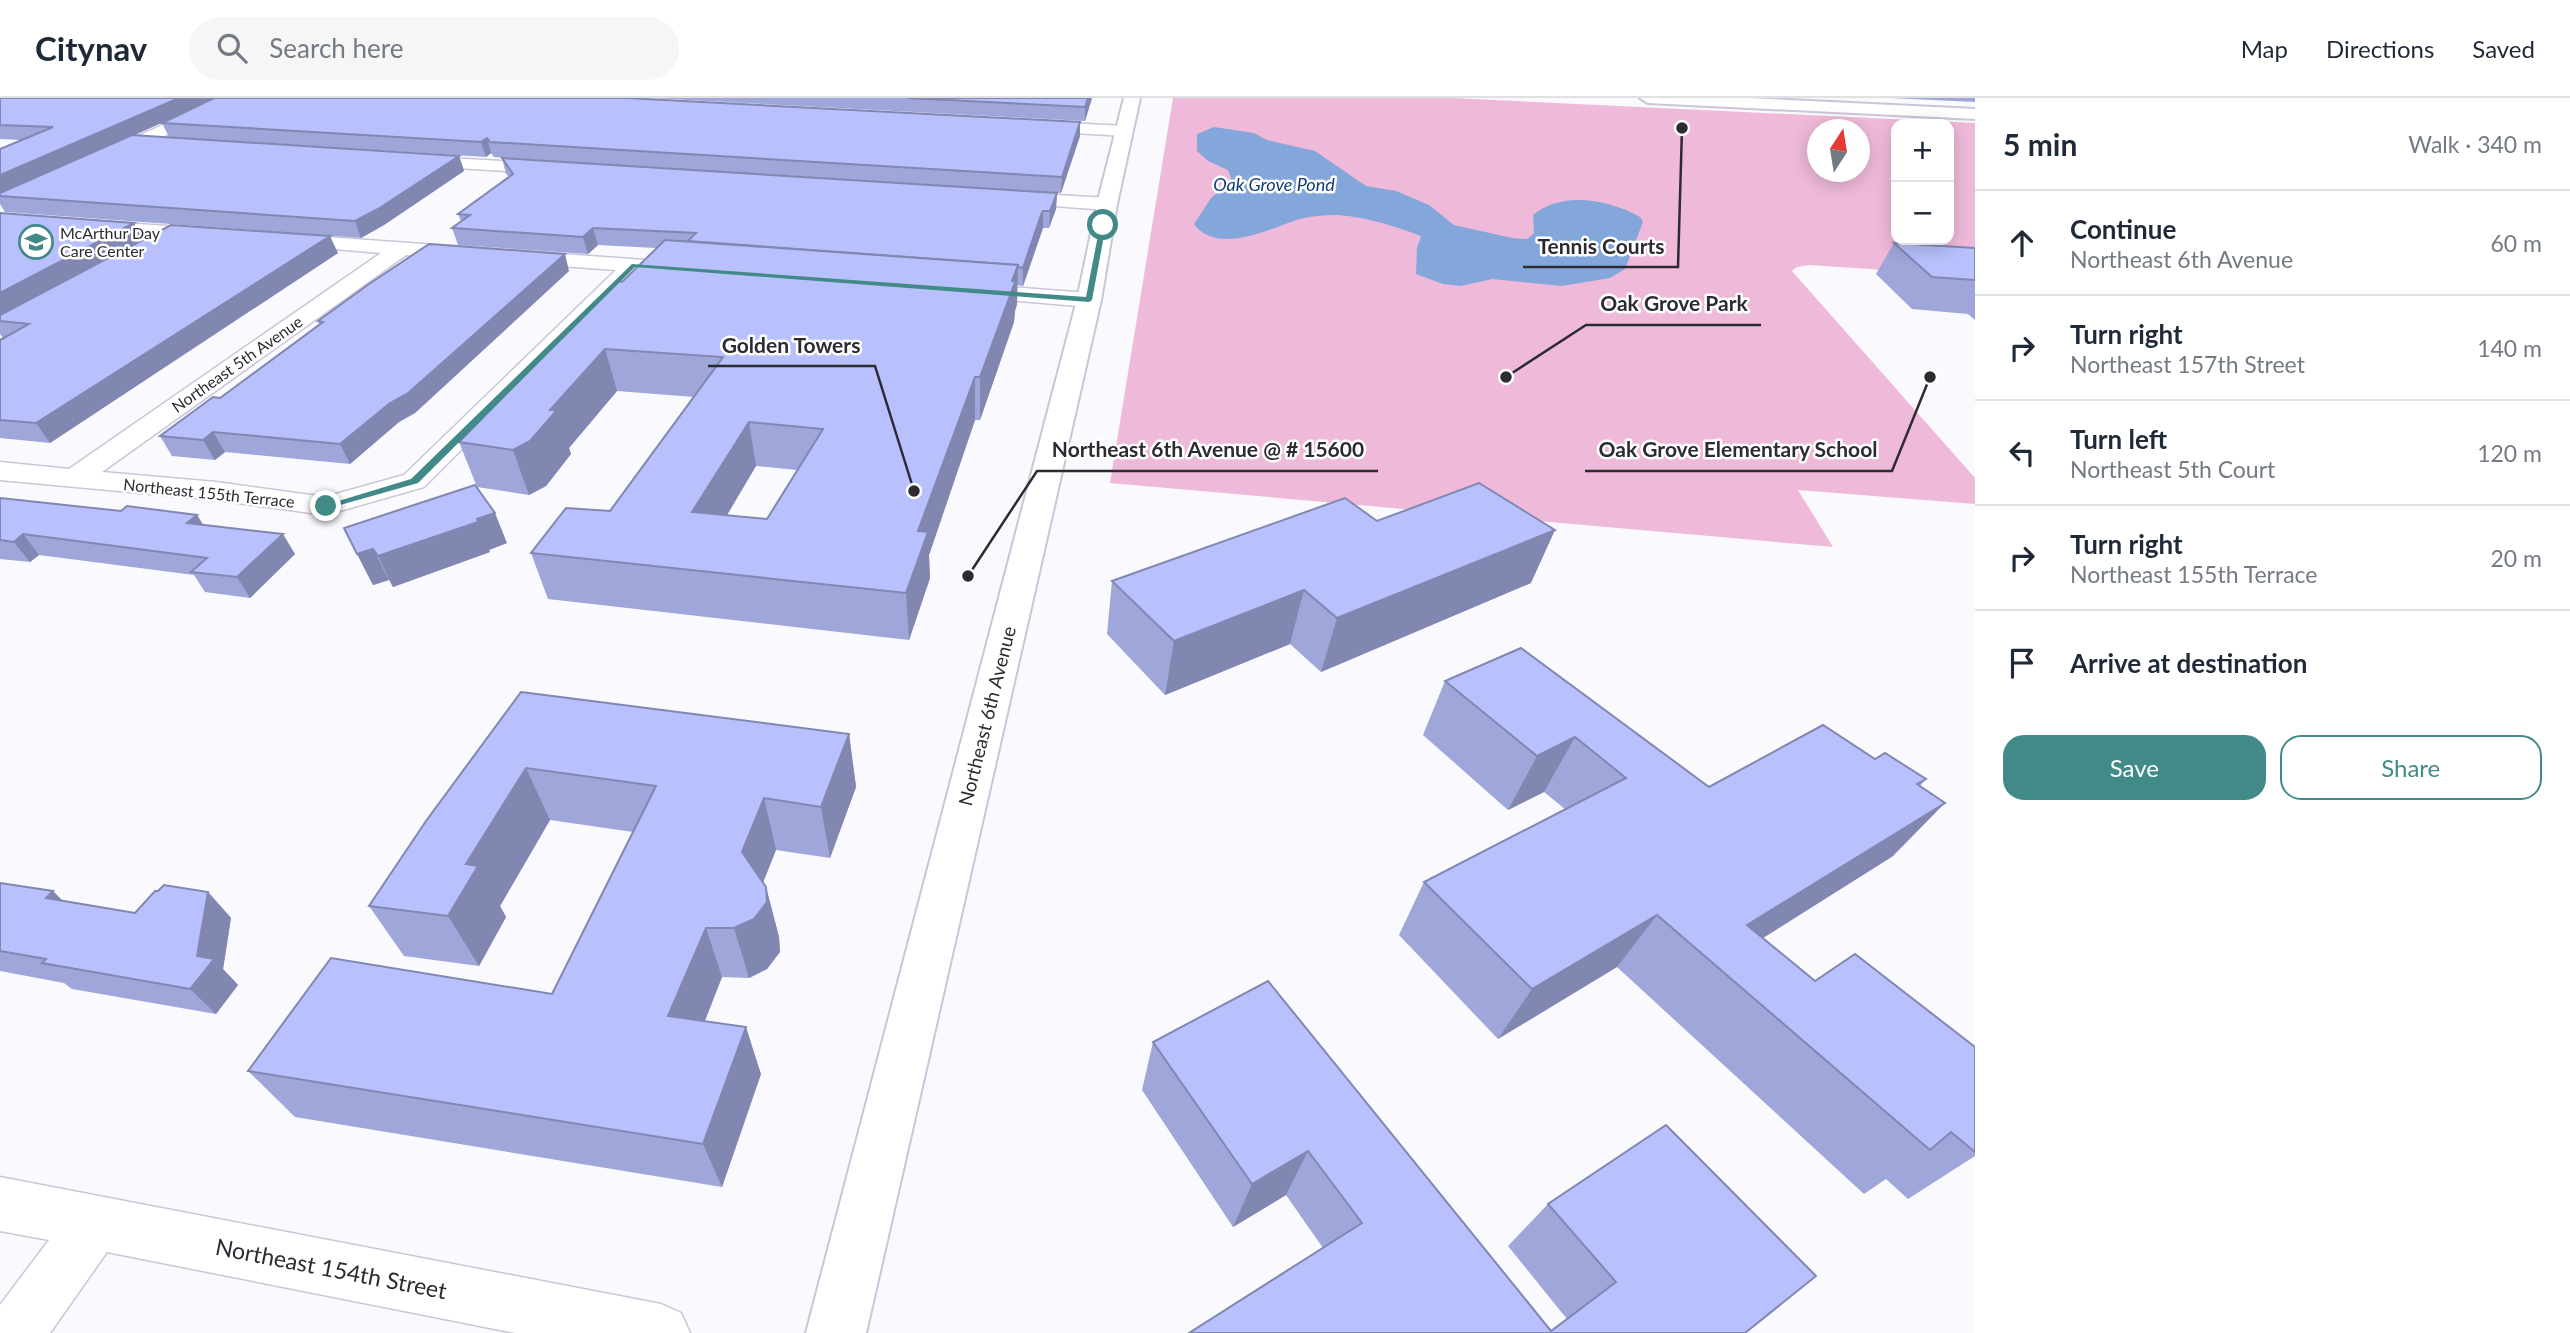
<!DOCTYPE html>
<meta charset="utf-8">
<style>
:root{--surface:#fff;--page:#f6f6f7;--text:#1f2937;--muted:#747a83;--line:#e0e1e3;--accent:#428a88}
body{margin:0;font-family:Lato,sans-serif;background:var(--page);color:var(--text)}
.controls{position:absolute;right:21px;top:21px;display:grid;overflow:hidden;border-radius:14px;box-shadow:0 4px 18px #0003}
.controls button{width:63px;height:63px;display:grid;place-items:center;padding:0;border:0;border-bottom:2px solid var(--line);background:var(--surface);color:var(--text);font:35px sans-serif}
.compass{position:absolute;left:1807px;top:21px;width:63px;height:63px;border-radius:50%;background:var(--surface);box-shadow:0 4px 18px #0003;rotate:12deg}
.stop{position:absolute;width:21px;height:21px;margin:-16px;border:5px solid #428a88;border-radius:50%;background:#fff}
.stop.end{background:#428a88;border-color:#fff;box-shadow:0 2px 7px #0008}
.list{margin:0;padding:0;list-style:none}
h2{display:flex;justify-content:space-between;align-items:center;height:91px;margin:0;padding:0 28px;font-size:30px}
h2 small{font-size:23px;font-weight:400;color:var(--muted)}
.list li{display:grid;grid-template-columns:46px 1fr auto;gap:21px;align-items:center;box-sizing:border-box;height:105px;padding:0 28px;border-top:2px solid var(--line)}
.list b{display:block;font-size:26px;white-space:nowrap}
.list p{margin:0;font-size:23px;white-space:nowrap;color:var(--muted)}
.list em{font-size:23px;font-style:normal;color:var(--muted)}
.actions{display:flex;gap:14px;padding:21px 28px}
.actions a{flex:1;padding:16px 0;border:2px solid var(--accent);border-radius:21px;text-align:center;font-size:24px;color:var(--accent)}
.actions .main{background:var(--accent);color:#fff}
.icon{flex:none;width:38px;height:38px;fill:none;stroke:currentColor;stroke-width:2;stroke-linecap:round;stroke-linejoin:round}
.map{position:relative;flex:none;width:1975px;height:1235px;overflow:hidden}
header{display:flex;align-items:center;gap:42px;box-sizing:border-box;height:98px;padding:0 35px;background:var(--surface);border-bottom:2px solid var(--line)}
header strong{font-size:33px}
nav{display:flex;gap:38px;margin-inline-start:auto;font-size:24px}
.search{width:490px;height:63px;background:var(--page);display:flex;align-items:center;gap:18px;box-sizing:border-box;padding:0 24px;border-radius:38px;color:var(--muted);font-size:26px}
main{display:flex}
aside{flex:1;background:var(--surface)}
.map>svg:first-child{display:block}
.green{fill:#efbada;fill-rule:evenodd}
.water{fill:#83a7da}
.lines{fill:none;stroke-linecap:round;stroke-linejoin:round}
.street-casing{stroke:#cbc5d9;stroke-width:3}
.secondary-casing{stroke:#cbc5d9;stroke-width:4}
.street{fill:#fff;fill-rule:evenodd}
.secondary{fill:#fff;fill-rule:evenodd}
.wall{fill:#9ea6da;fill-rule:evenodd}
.shaded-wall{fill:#8187b1}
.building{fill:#b8c1fd;stroke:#8187b1;stroke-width:2;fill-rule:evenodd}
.route{fill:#428a88}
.labels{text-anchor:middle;stroke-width:5;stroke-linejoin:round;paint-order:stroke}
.far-poi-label{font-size:16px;fill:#2d2b32;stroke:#fff;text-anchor:start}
.far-street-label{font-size:16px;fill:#2d2b32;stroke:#fff}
.far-water-label{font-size:18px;font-style:italic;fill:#0f3e7b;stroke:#fff}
.street-label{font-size:19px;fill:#2d2b32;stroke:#fff}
.near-street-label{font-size:23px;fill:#2d2b32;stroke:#fff}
.leader{fill:none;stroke:#2d2b32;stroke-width:2.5}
.callout-dot{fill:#2d2b32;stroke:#fff;stroke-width:2.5}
.callout-label{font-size:21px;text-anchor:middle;font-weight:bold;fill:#2d2b32;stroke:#fff;stroke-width:5;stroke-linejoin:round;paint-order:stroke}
</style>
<header>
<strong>Citynav</strong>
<div class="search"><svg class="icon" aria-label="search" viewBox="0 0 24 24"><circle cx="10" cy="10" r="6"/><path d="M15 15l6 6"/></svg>Search here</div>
<nav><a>Map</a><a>Directions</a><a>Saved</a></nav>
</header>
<main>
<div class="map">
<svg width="1975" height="1235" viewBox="0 0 1975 1235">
<rect width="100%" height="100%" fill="#faf9fd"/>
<path class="green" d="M1173,0H1452L1975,25V178L1809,167L1797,169L1792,173L1975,380V406L1798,392L1833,449L1110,385ZM1896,26H1949V142H1896ZM1818,32H1860V74H1818Z"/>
<path class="water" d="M1214,29L1254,35L1267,42L1315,53L1366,88L1396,93L1429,107L1454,127L1512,140L1527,141L1534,135L1533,117C1562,93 1608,101 1640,119L1643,124L1625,171L1610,180L1562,188L1492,181L1461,188L1443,186L1416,176L1417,150L1421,138C1394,128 1367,119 1337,117C1326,117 1311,118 1300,121C1271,130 1217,158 1194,126L1211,100L1232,83L1228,72L1208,63L1197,53V36Z"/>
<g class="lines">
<g class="street-casing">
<g id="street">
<path d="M223,0H244L112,63H100L97,59L100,55Z"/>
<path d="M1030,23L1124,28L1132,33L1124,38L1024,32L1022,28L1024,24Z"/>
<path d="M413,58L554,66L563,71L554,76L407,67L404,63L407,59Z"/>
<path d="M1007,94L1107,100L1117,106L1107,112L1000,104L998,100Z"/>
<path d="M0,116L208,131L215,133L218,137L215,141L208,143L0,128Z"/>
<path d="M284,136L687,165L695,166L698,171L695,176L687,177L639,174L424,389L326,417L216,402L0,382V364L69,371L381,155L277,146L274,142L277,138ZM406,157L616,172L404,377L325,399L216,384L102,374Z"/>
<path d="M968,186L1089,195L1097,197L1100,202L1097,207L1089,209L960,198L957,193L960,188Z"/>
<path d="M0,1079L661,1206L681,1215L690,1235H515L107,1154L50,1235H0V1207L49,1142L0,1133Z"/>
</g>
</g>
<g class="secondary-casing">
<g id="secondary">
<path d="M1124,0H1140L1117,106L1101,202L866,1235H806L1077,202L1097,106Z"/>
<path d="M1640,0H1749L1975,11V21L1648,5Z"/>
</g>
</g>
<use href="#street" class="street"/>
<use href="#secondary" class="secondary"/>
</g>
<g class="wall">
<path d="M0,0L1080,38L1061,95L494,59L491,55L486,59L169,39L162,25L168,22L133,38L459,58L464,73L384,127L361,140L5,114L0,106V51L21,42L0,41Z"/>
<path d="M651,0H1092L1085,23Z"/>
<path d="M1891,0H1975V4Z"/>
<path d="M502,60L1057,95L1056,111L1049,130H1043L1023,188L1017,187V206L1015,213L1014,224L980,322H975L929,457L930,480L909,542L548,501L531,455L610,413L694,299L617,293L569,350L571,356L546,388L529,397L477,389L459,344L656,150L598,147L588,156L458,147L452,130L461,123L458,116L509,79L506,76ZM756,368L797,372L767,421L727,417Z"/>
<path d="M0,115L134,125L143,141L338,155L50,345L0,340V242L3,240L0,236Z"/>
<path d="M1894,145L1975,150V222L1968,216L1912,211L1876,176Z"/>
<path d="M569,173L415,315L399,324L350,366L225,354L215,362L172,358L160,338L220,300L319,226L318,223Z"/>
<path d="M0,400L121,413L197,417L203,427L295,456L250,500L205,494L194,477L39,457L30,464L0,461Z"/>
<path d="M1377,423L1531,485L1321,574L1290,546L1165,597L1107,536L1112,483Z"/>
<path d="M344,430L507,445L489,452L490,454L393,489L389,482L373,487Z"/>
<path d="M1445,583L1709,689L1875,661L1926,681L1920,688L1893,758L1763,840L1815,883L1975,949V1058L1908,1101L1886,1081L1864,1096L1617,869L1498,941L1399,837L1424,784L1565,711L1544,694L1508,712L1423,637Z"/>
<path d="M521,594L849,636L856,689L830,760L776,752L763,784L766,789L779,839L780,854L767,871L749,880L722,879L705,923L761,976L722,1089L295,1019L248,973L552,896L633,734L550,722L500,808L506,819L479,868L404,858L369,808Z"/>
<path d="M0,785L63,803L135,815L158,793L208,794L231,820L223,871L238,887L216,916L72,891L64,885L0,873Z"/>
<path d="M1268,883L1551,1233L1567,1221L1508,1148L1548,1106L1745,1235H1189L1323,1150L1286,1097L1233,1129L1142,992L1153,944Z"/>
</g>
<g class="shaded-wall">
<path d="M179,0H217L0,97V77Z"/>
<path d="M1088,0H1092L1085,23V9Z"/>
<path d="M1080,24V38L1061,95L1062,79Z"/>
<path d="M487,40L491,55L486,59L481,44Z"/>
<path d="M459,58L464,73L384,127L361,140L355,123Z"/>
<path d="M1057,95L1056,111L1049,130L1050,113Z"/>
<path d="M1043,113V130L1023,188V170Z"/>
<path d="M134,125L143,141L0,219V195Z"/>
<path d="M593,130L598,147L588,156L583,139Z"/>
<path d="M330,138L338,155L50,345L36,325Z"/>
<path d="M565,156L569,173L415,315L399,324L350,366L340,346Z"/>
<path d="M1018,167L1017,206L1015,213L1014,224L980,322V279Z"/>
<path d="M605,251L617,293L569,350L571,356L546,388L529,397L513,352Z"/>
<path d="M975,279V322L929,457L930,480L909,542L906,495L918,433Z"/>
<path d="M749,324L756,368L702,459L692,414Z"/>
<path d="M213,334L225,354L215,362L203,342Z"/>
<path d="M495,415L507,445L489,452L490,454L393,489L378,458Z"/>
<path d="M197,417L210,438L187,425Z"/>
<path d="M1555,432L1531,485L1321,574L1337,520Z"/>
<path d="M23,436L39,457L30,464L14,444Z"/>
<path d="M283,436L295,456L250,500L237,479Z"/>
<path d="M373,451L389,482L373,487L357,456Z"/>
<path d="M1304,492L1290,546L1165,597L1174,543Z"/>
<path d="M849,636L856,689L830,760L821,709Z"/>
<path d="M1575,639L1544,694L1508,712L1537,658Z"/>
<path d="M526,670L550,722L500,808L506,819L479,868L448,818L466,766Z"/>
<path d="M764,700L776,752L755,805L742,754Z"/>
<path d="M1945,705L1893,758L1717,869L1747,827Z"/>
<path d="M766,789L779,839L780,854L767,871L749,880L734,830Z"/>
<path d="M53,793L80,820L46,800Z"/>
<path d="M208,794L231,820L223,871L238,887L216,916L190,891Z"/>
<path d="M1657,817L1617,869L1498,941L1532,891Z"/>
<path d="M706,830L722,879L688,965L668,918Z"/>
<path d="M746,929L761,976L722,1089L703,1046Z"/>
<path d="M1308,1053L1286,1097L1233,1129L1252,1086Z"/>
</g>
<g class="building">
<path d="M0,0H179L0,77V51L53,29L0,27Z"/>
<path d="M214,0H627L1080,24L1062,79L490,44L487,40L481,44L162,25Z"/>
<path d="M908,0H1088L1085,9Z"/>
<path d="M132,37L459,58L378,111L355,123L0,98V95Z"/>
<path d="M502,60L1057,95L1050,113H1043L1041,117L1023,170L1018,169V167L688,143L696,135L593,130L583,139L452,130L470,117L458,116L513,76Z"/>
<path d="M0,115L134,125L0,195Z"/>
<path d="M171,127L330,138L36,325L0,322V242L29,226L0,223V217Z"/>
<path d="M665,142L1018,167L1012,183L1015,184L980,279H975L918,433L928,434L906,495L531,455L566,410L610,413L723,259L605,251L550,312H557L530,343L513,352L459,344L617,183L622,184ZM749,324L823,331L767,421L692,414Z"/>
<path d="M1894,145L1975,150V182L1932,179Z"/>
<path d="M429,146L565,156L407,296L390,305L340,346L213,334L203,342L160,338L213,299L220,300L323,224L318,223L369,186Z"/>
<path d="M1479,385L1555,432L1337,520L1304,492L1174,543L1112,483L1345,400L1377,423Z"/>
<path d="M475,387L495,415L477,421L478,424L378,458L373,451L357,456L344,430Z"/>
<path d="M0,400L121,413L127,408L197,417L187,425L283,436L237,479L191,474L207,460L23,436L14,444L0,442Z"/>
<path d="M1521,550L1709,689L1823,627L1875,661L1885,655L1926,681L1917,686L1945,705L1747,827L1815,883L1855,856L1975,949V1054L1951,1034L1930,1052L1657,817L1532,891L1424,784L1626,680L1575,639L1537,658L1445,583Z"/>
<path d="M521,594L849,636L821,709L764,700L742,754L766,789L767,804L754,821L734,830H706L668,918L746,929L703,1046L248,973L331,860L552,896L656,688L526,670L466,766L478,768L448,818L369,808L426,723Z"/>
<path d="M0,785L53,793L46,800L135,815L155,793H158L164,787L208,794L197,858L214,861L190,891L42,865L46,861L0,853Z"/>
<path d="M1268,883L1551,1233L1616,1184L1548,1106L1666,1027L1816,1178L1745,1235H1189L1362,1125L1308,1053L1252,1086L1153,944Z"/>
</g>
<path class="route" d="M1103,125L1106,127L1092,202L1089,204L635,169L418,385L326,411L322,408L411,381L632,166L1086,199L1100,127Z"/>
<defs>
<g id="school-ring" transform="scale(1.75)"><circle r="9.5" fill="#fff" stroke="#428a88" stroke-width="1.5"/><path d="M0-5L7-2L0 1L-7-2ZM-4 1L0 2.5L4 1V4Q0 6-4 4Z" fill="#428a88"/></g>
</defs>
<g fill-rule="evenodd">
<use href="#school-ring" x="36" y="144"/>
</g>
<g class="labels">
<g class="far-poi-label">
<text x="60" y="141">McArthur Day<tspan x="60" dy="18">Care Center</tspan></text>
</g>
<g class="far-street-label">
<text transform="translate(237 266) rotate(-35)" y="6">Northeast 5th Avenue</text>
<text transform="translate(209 395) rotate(6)" y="6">Northeast 155th Terrace</text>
</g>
<g class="far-water-label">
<text x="1274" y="93">Oak Grove Pond</text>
</g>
<g class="street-label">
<text transform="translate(987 618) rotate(-76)" y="7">Northeast 6th Avenue</text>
</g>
<g class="near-street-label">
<text transform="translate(331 1171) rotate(11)" y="8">Northeast 154th Street</text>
</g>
</g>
<path class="leader" d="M1682 30L1678 169H1523M1506 279L1586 227H1761M914 393L875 268H708M1930 279L1892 373H1585M968 478L1037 373H1378"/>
<g class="callout-dot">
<circle cx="1682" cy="30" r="7"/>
<circle cx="1506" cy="279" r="7"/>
<circle cx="914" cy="393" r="7"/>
<circle cx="1930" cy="279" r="7"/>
<circle cx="968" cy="478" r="7"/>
</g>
<g class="callout-label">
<text x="1601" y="156">Tennis Courts</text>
<text x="1674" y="213">Oak Grove Park</text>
<text x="791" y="255">Golden Towers</text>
<text x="1738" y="359">Oak Grove Elementary School</text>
<text x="1208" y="359">Northeast 6th Avenue @ # 15600</text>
</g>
</svg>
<div class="controls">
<button>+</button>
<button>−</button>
</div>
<svg class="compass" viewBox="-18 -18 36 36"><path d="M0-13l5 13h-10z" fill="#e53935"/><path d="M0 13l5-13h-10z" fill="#747a83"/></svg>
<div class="stop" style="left:1103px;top:127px"></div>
<div class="stop end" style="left:326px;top:408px"></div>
</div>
<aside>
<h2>5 min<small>Walk · 340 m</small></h2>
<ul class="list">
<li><svg class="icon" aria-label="ahead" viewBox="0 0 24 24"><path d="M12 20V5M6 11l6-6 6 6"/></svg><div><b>Continue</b><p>Northeast 6th Avenue</p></div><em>60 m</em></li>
<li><svg class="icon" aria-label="right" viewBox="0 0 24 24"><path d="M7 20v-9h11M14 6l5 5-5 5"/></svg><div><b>Turn right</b><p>Northeast 157th Street</p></div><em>140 m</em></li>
<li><svg class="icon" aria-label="left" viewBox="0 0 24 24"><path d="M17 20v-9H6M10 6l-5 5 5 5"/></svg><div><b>Turn left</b><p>Northeast 5th Court</p></div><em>120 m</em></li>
<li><svg class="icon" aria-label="right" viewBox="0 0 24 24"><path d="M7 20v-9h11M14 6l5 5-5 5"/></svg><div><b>Turn right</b><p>Northeast 155th Terrace</p></div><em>20 m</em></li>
<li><svg class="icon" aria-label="arrive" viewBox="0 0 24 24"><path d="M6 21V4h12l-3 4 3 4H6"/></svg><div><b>Arrive at destination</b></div></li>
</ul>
<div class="actions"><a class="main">Save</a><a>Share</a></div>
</aside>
</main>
